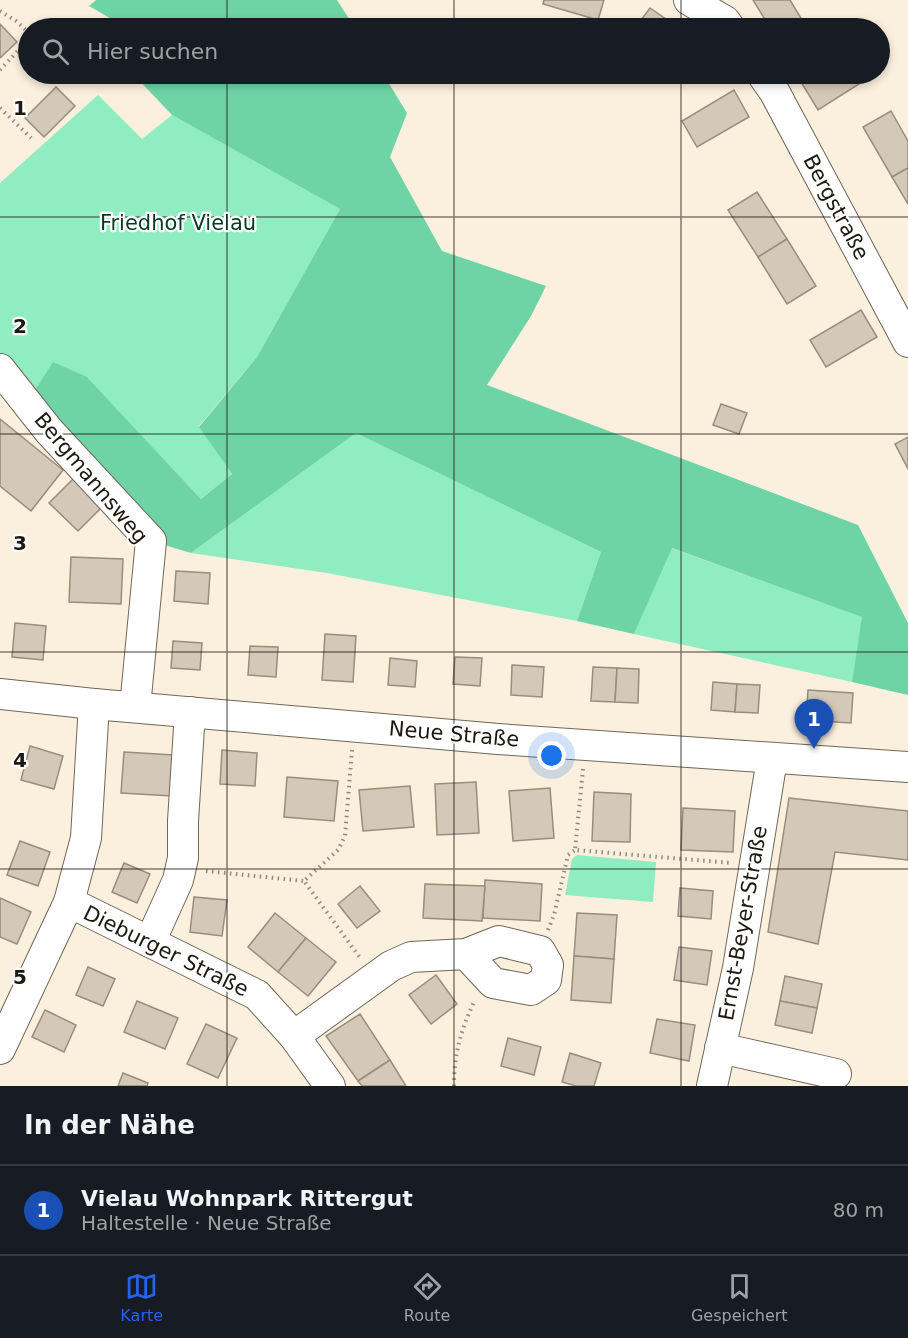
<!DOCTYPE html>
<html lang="de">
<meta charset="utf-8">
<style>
:root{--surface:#171b24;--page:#20242c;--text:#f1f3f6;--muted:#9ea1a6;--line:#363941;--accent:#2563eb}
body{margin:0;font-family:"DejaVu Sans",sans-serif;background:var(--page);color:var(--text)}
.you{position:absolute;left:552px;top:756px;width:21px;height:21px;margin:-15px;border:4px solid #fff;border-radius:50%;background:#1a73e8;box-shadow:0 0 0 9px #1a73e833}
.badge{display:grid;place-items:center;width:39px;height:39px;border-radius:50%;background:var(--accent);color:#fff;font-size:20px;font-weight:700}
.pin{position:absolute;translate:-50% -50px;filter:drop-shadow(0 2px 3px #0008)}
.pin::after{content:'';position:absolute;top:32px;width:21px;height:18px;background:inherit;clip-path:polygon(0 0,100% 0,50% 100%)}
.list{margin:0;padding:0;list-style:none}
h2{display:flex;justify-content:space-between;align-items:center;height:78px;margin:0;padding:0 24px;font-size:26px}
h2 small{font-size:20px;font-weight:400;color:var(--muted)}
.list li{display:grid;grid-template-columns:39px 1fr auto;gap:18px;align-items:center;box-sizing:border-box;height:90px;padding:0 24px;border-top:2px solid var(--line)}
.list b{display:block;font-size:22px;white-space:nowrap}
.list p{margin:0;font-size:20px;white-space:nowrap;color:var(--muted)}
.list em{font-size:20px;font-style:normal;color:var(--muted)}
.icon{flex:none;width:33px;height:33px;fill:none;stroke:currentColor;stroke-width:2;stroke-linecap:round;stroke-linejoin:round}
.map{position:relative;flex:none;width:908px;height:1086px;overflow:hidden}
.search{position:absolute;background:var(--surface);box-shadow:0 3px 9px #0003;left:18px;right:18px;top:18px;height:66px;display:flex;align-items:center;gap:15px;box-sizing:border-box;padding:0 21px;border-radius:33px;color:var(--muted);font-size:22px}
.sheet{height:168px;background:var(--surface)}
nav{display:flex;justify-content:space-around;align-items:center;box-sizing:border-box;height:84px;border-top:2px solid var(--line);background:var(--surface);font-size:16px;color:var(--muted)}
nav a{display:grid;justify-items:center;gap:3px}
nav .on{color:var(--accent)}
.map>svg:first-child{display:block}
.green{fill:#8fedc1}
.forest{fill:#6ed4a6}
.building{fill:#d4c8b9;stroke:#988d7e;stroke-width:1.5}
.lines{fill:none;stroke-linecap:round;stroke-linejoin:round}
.minor-casing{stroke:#706658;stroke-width:32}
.path{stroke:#91897d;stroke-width:4;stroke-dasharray:1.5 4.5;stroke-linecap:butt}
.minor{stroke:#fff;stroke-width:30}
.grid{fill:none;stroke:#1c1812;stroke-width:1.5;stroke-opacity:0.55}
.labels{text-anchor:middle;stroke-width:4.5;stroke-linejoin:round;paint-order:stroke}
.street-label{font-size:21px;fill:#1c1812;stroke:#fefefe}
.park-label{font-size:21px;fill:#0b3927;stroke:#fefefe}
.grid-label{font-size:20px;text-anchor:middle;font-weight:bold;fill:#1c1812;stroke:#fefefe;stroke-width:4.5;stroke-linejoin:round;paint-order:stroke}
</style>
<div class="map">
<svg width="908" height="1086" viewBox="0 0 908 1086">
<rect width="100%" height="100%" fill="#fbefde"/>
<g class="green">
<path d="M98,95L142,139L172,115L340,209L257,357L199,426L232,474L201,499L87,377L27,403L0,369V183Z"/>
<path d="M356,433L601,552L577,621L327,573L191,553Z"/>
<path d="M671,548L863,617L852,682L634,634Z"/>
<path d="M577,855L656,862L653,902L565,895L572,859Z"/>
</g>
<g class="forest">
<path d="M96,0H337L355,28H127L89,6Z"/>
<path d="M136,74H383L407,113L390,157L442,251L546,286L531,316L487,385L858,525L908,623V695L852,682L862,617L672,548L634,634L577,621L601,552L356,433L191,553L151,541L27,403L53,362L87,377L201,499L232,474L199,427L257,357L340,209L172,115L135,76Z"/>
</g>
<g class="building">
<path d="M544,0H604L598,20L543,4Z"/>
<path d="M753,0H790L807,28H770Z"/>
<path d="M650,8L679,28H635Z"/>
<path d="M0,24L17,42L0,58Z"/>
<path d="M814,74H868L870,77L818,110L801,82Z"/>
<path d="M56,87L75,106L44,137L25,118Z"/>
<path d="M734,90L749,117L697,147L682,121Z"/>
<path d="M891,111L908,141V168L892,177L863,127Z"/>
<path d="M908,168V204L892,177Z"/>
<path d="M757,192L787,239L758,257L728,210Z"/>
<path d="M787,239L816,286L787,304L758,257Z"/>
<path d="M861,310L877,337L826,367L810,340Z"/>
<path d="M721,404L747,413L739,434L713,425Z"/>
<path d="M0,419L63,470L31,511L0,486Z"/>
<path d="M908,437V469L895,444Z"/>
<path d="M78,474L107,502L78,531L49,503Z"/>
<path d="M71,557L123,559L121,604L69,602Z"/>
<path d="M176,571L210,573L208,604L174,601Z"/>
<path d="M15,623L46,626L43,660L12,657Z"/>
<path d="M325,634L356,636L353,682L322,680Z"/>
<path d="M173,641L202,643L200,670L171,668Z"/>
<path d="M250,646L278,647L276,677L248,675Z"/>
<path d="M455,657L482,658L480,686L453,684Z"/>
<path d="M390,658L417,661L415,687L388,685Z"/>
<path d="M512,665L544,667L542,697L511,695Z"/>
<path d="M593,667L617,668L615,702L591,701Z"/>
<path d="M617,668L639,669L638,703L615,702Z"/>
<path d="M713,682L737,684L735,712L711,710Z"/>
<path d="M737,684L760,685L758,713L735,712Z"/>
<path d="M808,690L853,693L851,723L806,720Z"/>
<path d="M30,746L63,756L54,789L21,780Z"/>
<path d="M222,750L257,753L255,786L220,784Z"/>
<path d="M124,752L174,755L172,796L121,793Z"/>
<path d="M287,777L338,781L334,821L284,817Z"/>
<path d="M476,782L479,833L437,835L435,784Z"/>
<path d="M410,786L414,827L363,831L359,790Z"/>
<path d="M550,788L554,838L513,841L509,791Z"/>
<path d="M594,792L631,794L630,842L592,841Z"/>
<path d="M789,798L908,811V860L835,852L818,944L768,932Z"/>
<path d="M683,808L735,811L733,852L681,850Z"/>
<path d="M20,841L50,852L38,886L7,875Z"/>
<path d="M124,863L150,874L137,903L112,892Z"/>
<path d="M485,880L542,884L540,921L483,918Z"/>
<path d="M425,884L485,886L482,921L423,918Z"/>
<path d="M360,886L380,911L357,928L338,904Z"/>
<path d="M680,888L713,891L711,919L678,916Z"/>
<path d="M194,897L227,900L222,936L190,932Z"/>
<path d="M0,898L31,912L17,944L0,937Z"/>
<path d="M275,913L306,938L278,972L248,947Z"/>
<path d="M577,913L617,915L614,959L574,956Z"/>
<path d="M306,938L336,962L308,996L278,972Z"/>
<path d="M679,947L712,951L707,985L674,980Z"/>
<path d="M574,956L614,959L611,1003L571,1000Z"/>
<path d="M88,967L115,979L103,1006L76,995Z"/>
<path d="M436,975L457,1004L431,1024L409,995Z"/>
<path d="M785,976L822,984L817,1008L780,1001Z"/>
<path d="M137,1001L178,1018L165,1049L124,1032Z"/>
<path d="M780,1001L817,1008L812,1033L775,1025Z"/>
<path d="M45,1010L76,1025L64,1052L32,1037Z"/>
<path d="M360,1014L390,1060L358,1081L326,1036Z"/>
<path d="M657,1019L695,1025L689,1061L650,1053Z"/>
<path d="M206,1024L237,1038L218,1078L187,1064Z"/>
<path d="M508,1038L541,1047L534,1075L501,1066Z"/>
<path d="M570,1053L601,1063L594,1086H576L562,1082Z"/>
<path d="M390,1060L406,1086H362L358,1081Z"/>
<path d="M123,1073L148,1083L147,1086H118Z"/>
</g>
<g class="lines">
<g class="minor-casing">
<g id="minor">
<path d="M689,0L725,21L730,28"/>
<path d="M762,74L774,91L908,342"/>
<path d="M0,369L49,431L151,541L135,707"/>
<path d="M0,694L94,704L498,739L908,767"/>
<path d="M69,902L257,995L294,1036L330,1086"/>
<path d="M150,942L178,880L183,858V821L190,712"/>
<path d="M294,1036L391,966L411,957L466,954L493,983L531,990L546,980L548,965L540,951L499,941L466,954"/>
<path d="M720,1048L836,1074"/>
<path d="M0,1049L69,902L86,838L94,704"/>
<path d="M712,1086L738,968L772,759"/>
</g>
</g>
<g class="path">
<path d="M0,11L16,21L28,32"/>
<path d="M0,70L28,40"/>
<path d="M77,74L87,82"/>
<path d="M0,108L31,138"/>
<path d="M352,750L345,836L338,850L304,881L361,959"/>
<path d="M583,769L575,850L732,863"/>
<path d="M206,871L304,881"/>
<path d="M548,930L554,915L568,855L575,850"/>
<path d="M454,1086C454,1054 461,1029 475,1000"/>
</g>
<use href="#minor" class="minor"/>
</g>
<path class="grid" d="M227,0V28M454,0V28M681,0V28M227,74V1086M454,74V1086M681,74V1086M0,217H908M0,434H908M0,652H908M0,869H908"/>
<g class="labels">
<g class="street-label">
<text transform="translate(836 207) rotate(62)" y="7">Bergstraße</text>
<text transform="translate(91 478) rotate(50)" y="7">Bergmannsweg</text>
<text transform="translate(454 734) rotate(5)" y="7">Neue Straße</text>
<text transform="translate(743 923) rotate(-80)" y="7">Ernst-Beyer-Straße</text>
<text transform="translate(166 951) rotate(26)" y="7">Dieburger Straße</text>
</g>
<g class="park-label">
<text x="178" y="230">Friedhof Vielau</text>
</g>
</g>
<g class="grid-label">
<text x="20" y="115">1</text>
<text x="20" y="333">2</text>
<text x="20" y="550">3</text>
<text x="20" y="767">4</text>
<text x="20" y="984">5</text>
</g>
</svg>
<div class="you"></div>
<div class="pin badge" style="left:814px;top:749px;background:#1a4fb4">1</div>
<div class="search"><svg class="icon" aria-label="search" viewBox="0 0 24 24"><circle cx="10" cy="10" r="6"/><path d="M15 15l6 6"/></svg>Hier suchen</div>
</div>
<section class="sheet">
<h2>In der Nähe<small></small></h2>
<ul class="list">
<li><span class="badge" style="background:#1a4fb4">1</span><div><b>Vielau Wohnpark Rittergut</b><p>Haltestelle · Neue Straße</p></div><em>80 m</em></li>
</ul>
</section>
<nav>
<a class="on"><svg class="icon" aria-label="map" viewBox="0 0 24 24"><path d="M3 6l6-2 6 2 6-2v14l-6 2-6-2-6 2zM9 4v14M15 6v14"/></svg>Karte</a>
<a><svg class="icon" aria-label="directions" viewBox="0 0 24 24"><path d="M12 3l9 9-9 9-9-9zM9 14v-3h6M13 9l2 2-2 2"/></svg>Route</a>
<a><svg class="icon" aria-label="saved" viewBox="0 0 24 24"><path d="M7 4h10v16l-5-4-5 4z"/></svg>Gespeichert</a>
</nav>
